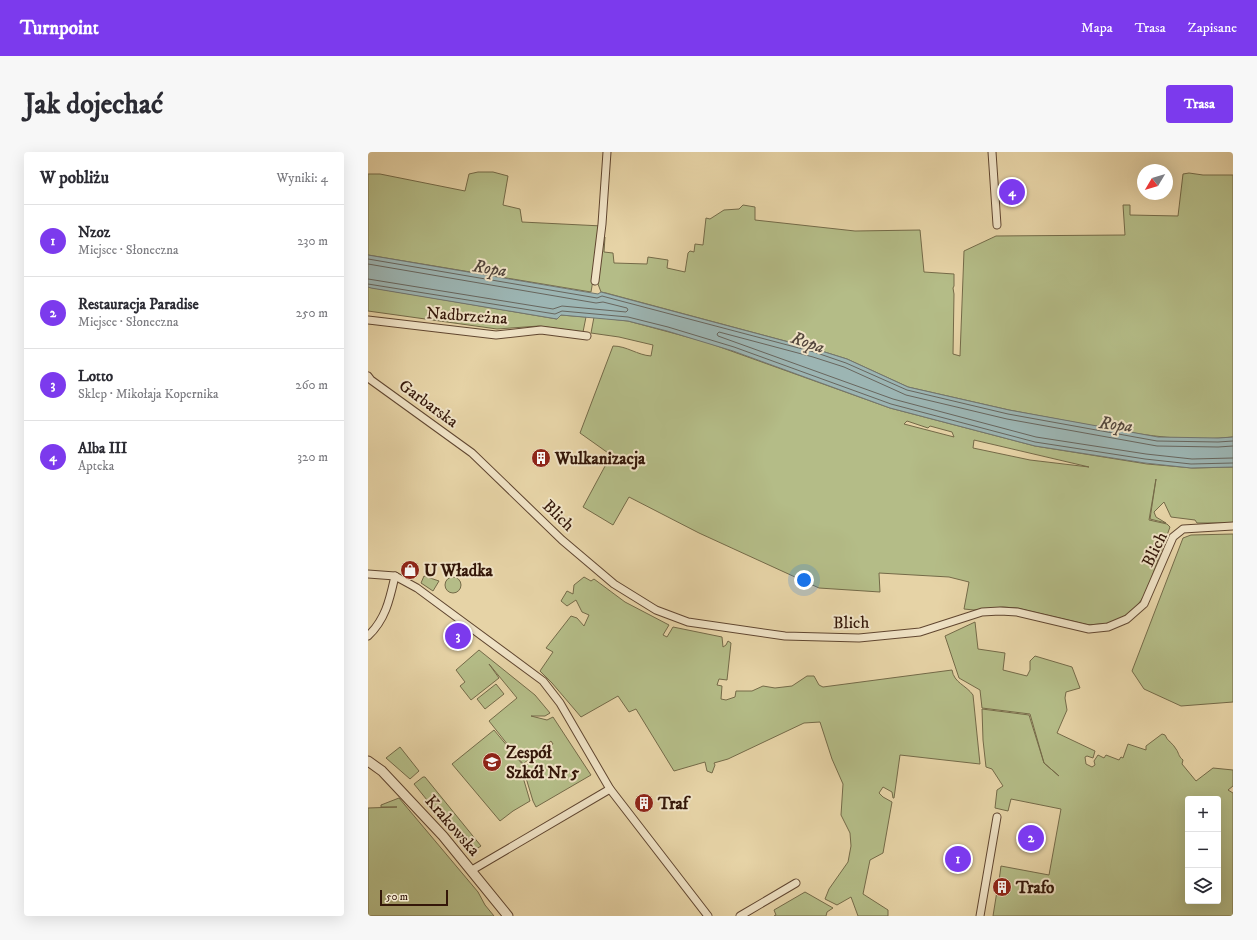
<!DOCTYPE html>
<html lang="pl">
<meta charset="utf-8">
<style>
:root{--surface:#fff;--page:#f7f7f7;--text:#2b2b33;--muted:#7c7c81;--line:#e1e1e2;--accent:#7c3aed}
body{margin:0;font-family:"IM FELL DW Pica",serif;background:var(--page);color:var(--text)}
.controls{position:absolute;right:12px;bottom:12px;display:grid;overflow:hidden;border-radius:4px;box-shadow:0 4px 16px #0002}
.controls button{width:36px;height:36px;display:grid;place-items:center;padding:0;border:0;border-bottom:1px solid var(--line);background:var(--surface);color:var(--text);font:20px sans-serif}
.compass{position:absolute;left:769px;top:12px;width:36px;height:36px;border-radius:50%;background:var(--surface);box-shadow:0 4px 16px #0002;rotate:232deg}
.scale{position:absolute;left:12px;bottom:10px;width:68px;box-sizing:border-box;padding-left:4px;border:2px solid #341709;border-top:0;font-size:11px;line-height:14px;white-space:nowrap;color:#341709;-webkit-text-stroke:3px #efe2c5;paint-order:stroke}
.you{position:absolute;left:436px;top:428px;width:14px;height:14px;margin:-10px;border:3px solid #fff;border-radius:50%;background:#1a73e8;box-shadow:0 0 0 6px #1a73e833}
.badge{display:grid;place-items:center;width:26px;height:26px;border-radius:50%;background:var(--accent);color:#fff;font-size:13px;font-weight:700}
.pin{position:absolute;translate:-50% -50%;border:2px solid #fff;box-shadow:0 1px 4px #0006}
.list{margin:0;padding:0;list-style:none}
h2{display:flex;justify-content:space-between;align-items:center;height:52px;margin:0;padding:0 16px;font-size:17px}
h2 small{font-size:13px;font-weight:400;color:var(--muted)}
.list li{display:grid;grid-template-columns:26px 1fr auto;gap:12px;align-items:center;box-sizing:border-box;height:72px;padding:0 16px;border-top:1px solid var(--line)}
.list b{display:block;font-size:15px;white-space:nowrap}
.list p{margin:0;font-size:13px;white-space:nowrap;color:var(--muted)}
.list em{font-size:13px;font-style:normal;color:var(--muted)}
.icon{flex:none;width:22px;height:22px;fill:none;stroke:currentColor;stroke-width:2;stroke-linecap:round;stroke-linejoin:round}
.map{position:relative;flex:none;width:865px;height:764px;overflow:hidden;border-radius:4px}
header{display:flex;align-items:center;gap:24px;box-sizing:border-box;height:56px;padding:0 20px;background:var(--accent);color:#fff}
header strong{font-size:19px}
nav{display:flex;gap:22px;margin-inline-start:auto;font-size:14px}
.intro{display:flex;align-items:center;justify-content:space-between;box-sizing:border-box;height:96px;padding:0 24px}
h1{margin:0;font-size:28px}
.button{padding:10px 18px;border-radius:4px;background:var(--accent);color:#fff;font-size:14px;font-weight:700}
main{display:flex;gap:24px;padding:0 24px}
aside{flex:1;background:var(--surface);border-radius:4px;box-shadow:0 4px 16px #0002}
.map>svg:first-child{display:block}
.green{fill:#b4bc87;stroke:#746a48;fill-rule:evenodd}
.water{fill:#9cb5b3;stroke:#72766f}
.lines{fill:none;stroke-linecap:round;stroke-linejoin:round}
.shore{stroke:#68665e;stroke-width:1}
.minor-casing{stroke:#604630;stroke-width:9}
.tertiary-casing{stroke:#604630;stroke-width:11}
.minor{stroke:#efe2c5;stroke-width:7}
.tertiary{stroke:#efe2c5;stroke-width:9}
.labels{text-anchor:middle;stroke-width:4;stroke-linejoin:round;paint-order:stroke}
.street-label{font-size:17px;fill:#341709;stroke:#efe2c5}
.poi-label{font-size:17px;font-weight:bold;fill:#341709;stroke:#efe2c5;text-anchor:start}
.water-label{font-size:18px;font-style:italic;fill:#53463c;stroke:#efe2c5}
</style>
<header>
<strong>Turnpoint</strong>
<nav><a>Mapa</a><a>Trasa</a><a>Zapisane</a></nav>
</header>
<div class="intro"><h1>Jak dojechać</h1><a class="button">Trasa</a></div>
<main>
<aside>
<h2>W pobliżu<small>Wyniki: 4</small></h2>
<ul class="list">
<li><span class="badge">1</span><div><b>Nzoz</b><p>Miejsce · Słoneczna</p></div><em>230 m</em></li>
<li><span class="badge">2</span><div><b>Restauracja Paradise</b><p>Miejsce · Słoneczna</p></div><em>250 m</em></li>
<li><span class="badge">3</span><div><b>Lotto</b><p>Sklep · Mikołaja Kopernika</p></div><em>260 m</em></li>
<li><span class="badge">4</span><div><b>Alba III</b><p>Apteka</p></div><em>320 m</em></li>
</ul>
</aside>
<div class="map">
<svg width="865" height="764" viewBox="0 0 865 764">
<rect width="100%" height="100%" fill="#e6d3a6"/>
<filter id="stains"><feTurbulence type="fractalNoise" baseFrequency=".005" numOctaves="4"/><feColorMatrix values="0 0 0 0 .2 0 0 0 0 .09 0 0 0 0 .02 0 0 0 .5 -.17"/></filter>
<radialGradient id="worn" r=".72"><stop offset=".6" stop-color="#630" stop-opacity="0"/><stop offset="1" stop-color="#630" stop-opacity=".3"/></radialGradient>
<g class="green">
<path d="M110,20H125L140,24L135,53L152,57L154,70L234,74L223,140L0,103V22H12L97,39L101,22Z"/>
<path d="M821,21L835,23H865V285C830,289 794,286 760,280L758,275V280L641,258L540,235L479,207L447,197L238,141L233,140L230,132L235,85H237L236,100L245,101L246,111L279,112L280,105L300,108L299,116L317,120L320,101L322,99L326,100L327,92L335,93L338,66L342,67L356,58L371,57L375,53L387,55V68L487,79L552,78L556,120L586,122V134L585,136L586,142L585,202L592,204L596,99L628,84L757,83L755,53H762V63L810,64L815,22Z"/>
<path d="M0,135L189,167L193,163L218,165L215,180L171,174L129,177L0,159Z"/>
<path d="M226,165L260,169L338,190L522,256L667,294L779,312L825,316L865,315V371H829L827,368L803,365L796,350L786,360L788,365L798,371L782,367L788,327L781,368L799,372L802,375L778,441L769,454L754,466L743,471L721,473L649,456L635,455L606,458L596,457L601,430L581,425L511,421L512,440L451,436L331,381L261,345L245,373L215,355L243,303L212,281L245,194C259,194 269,203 283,204L285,193L251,185L223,181ZM539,269L560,276L562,274L584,280L586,285L536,272ZM606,288L721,315L662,308L605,296Z"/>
<path d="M865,382V550L813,554L776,537L764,519L815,386L823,383Z"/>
<path d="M56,424L71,429L65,439L53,431Z"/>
<path d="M216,425L223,429L226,427L257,450L301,473L295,483L299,485L305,475L354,485L355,495L358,493L360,489L363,491L359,528L351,527L349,533L354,534L353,547L358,548L367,545L368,539H384L395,534L407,536L424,534L439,524H446L451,533L455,535L584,518C586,531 598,533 605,543L612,612L532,603L526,646H525L524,640L515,635L511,641L515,645L524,650L515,701L502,708L495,742L520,758V764H490L483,745L469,753L457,747L461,737L480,710L483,694L482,681L473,663L475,632L464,607L452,570L436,571L360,607L346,611L347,613L344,621L339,619L337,610L306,619L268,557L261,560L250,544L213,565L184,531L172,519L185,500L178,496L203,464L209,466L216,474L221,463L214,460L208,448L199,454L193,449L199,439L205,442L206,433Z"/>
<circle cx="85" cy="433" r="8"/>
<path d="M607,470L610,497L637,501L635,518L659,524L662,518V509L667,504L704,515L712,536L698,540L697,546L699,558L689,581L727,599L725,606L719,604L717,605L718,612L724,615L727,613L726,609L730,603L736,606L738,603L751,608L753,605L755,606L760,592L778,598V594L794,582L797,583C799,589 805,591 808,597C811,601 810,604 815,608L814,612L828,629L845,616L865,618V634L860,638L865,641V764H625L629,739L638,741L640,731L631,729L633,714L681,723L693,657L643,647L640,659L627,656L629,638L635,634L624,617L618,615L615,588L614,557L661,563L676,611L691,624L676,611L662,562L614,556L612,538L591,526L577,484ZM820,647H850V749H820Z"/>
<path d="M111,498L167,543L182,561L177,564H163L179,568L185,565L223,623L168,655L165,649L155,616L185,592L183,589L155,612L121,569L149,546L121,512L131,526L103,548L92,534L97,530L88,518Z"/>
<path d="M128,532L136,542L117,557L109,547Z"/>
<path d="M126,578L155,613L152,615L162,649L145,659L132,669L84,612Z"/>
<path d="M32,595L51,619L42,627L18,606Z"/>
<path d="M55,625H57L113,694L102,701L46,632Z"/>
<path d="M31,646L110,740L117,753L126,764H0V656L29,655H13V653Z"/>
<path d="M437,740L465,756L459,760L458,764H406L408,763L406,758Z"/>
</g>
<path class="water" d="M0,103L230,142L233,140L447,197L479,207L540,235L641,258L790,285L850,286L865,285V315L823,316L777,311L667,294L522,256L365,199L299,179L260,169L193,163L189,167L3,136L0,135Z"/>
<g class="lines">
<g class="shore">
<path d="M0,107L229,146L234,144L446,200L478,211L539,238L640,262L789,289L850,290L865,289"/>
<path d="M0,112L228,151L235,150L259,156L260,158L258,160L194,154L185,157L0,127"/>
<path d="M0,132L187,162L194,159L260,165L300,175L366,195L523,252L667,290L777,307L823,312L865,311"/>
<path d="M865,294L850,295L789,294L639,267L538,243L476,215L445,205L351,180L349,182L350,184L525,247L668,285L778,302L824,307L865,306"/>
</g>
<g class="minor-casing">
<g id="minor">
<path d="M624,0L629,73"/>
<path d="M227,129L234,72L239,0"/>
<path d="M0,168L128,183L173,178L219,184"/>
<path d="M0,224L3,228L104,301L194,388L246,432L288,458L320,470L417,484L491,486L552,480L614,460L632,459L649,460L721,477L740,475L759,467L776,452L805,385L815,377L865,374"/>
<path d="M0,422L27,424L49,436L175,529L192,551L242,637L340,764"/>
<path d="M0,484C18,467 22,446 27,424"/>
<path d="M104,718L242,637"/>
<path d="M372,764L428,731"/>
<path d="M612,764L629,665"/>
</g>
</g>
<g class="tertiary-casing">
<path id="tertiary" d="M0,609L14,619L75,684L140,764"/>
</g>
<use href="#minor" class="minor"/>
<use href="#tertiary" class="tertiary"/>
</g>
<defs>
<g id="building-disc" transform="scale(1)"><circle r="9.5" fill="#8f2418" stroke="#efe2c5"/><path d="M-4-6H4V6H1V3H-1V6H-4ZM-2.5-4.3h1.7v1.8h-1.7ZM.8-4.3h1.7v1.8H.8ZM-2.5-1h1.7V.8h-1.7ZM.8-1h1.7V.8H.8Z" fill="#fff"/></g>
<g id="shop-disc" transform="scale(1)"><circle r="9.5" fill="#8f2418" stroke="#efe2c5"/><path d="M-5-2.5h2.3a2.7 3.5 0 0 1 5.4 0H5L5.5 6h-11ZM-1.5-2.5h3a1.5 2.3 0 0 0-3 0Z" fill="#fff"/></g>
<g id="school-disc" transform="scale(1)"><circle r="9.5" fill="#8f2418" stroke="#efe2c5"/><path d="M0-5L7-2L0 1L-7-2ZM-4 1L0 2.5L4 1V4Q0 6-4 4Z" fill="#fff"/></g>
</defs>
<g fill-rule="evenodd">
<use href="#building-disc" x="173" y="306"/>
<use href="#shop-disc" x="42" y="418"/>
<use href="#school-disc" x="124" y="610"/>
<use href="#building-disc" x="276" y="651"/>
<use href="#building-disc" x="634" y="735"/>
</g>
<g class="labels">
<g class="street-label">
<text transform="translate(99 163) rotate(4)" y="6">Nadbrzeżna</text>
<text transform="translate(61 251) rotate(36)" y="6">Garbarska</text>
<text transform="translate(191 363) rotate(44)" y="6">Blich</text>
<text transform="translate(786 397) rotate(-64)" y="6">Blich</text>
<text transform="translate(483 470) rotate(-1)" y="6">Blich</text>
<text transform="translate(85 673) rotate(49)" y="6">Krakowska</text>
</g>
<g class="poi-label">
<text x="187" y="312">Wulkanizacja</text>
<text x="56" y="424">U Władka</text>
<text x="138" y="606">Zespół<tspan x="138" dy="20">Szkół Nr 5</tspan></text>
<text x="290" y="657">Traf</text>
<text x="648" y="741">Trafo</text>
</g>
<g class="water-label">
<text transform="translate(122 116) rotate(9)" y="6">Ropa</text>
<text transform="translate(440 190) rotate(19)" y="6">Ropa</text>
<text transform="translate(748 272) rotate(7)" y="6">Ropa</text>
</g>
</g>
<rect width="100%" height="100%" filter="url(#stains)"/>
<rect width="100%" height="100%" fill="url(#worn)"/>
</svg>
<div class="controls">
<button>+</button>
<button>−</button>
<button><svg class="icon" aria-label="layers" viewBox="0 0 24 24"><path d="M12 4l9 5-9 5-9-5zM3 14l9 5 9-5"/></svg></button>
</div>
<svg class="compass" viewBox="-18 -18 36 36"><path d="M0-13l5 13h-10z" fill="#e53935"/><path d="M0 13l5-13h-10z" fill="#7c7c81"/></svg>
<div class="scale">50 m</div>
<div class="you"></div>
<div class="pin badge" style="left:590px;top:707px">1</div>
<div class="pin badge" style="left:663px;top:686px">2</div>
<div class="pin badge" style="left:90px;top:484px">3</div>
<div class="pin badge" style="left:644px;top:40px">4</div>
</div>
</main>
